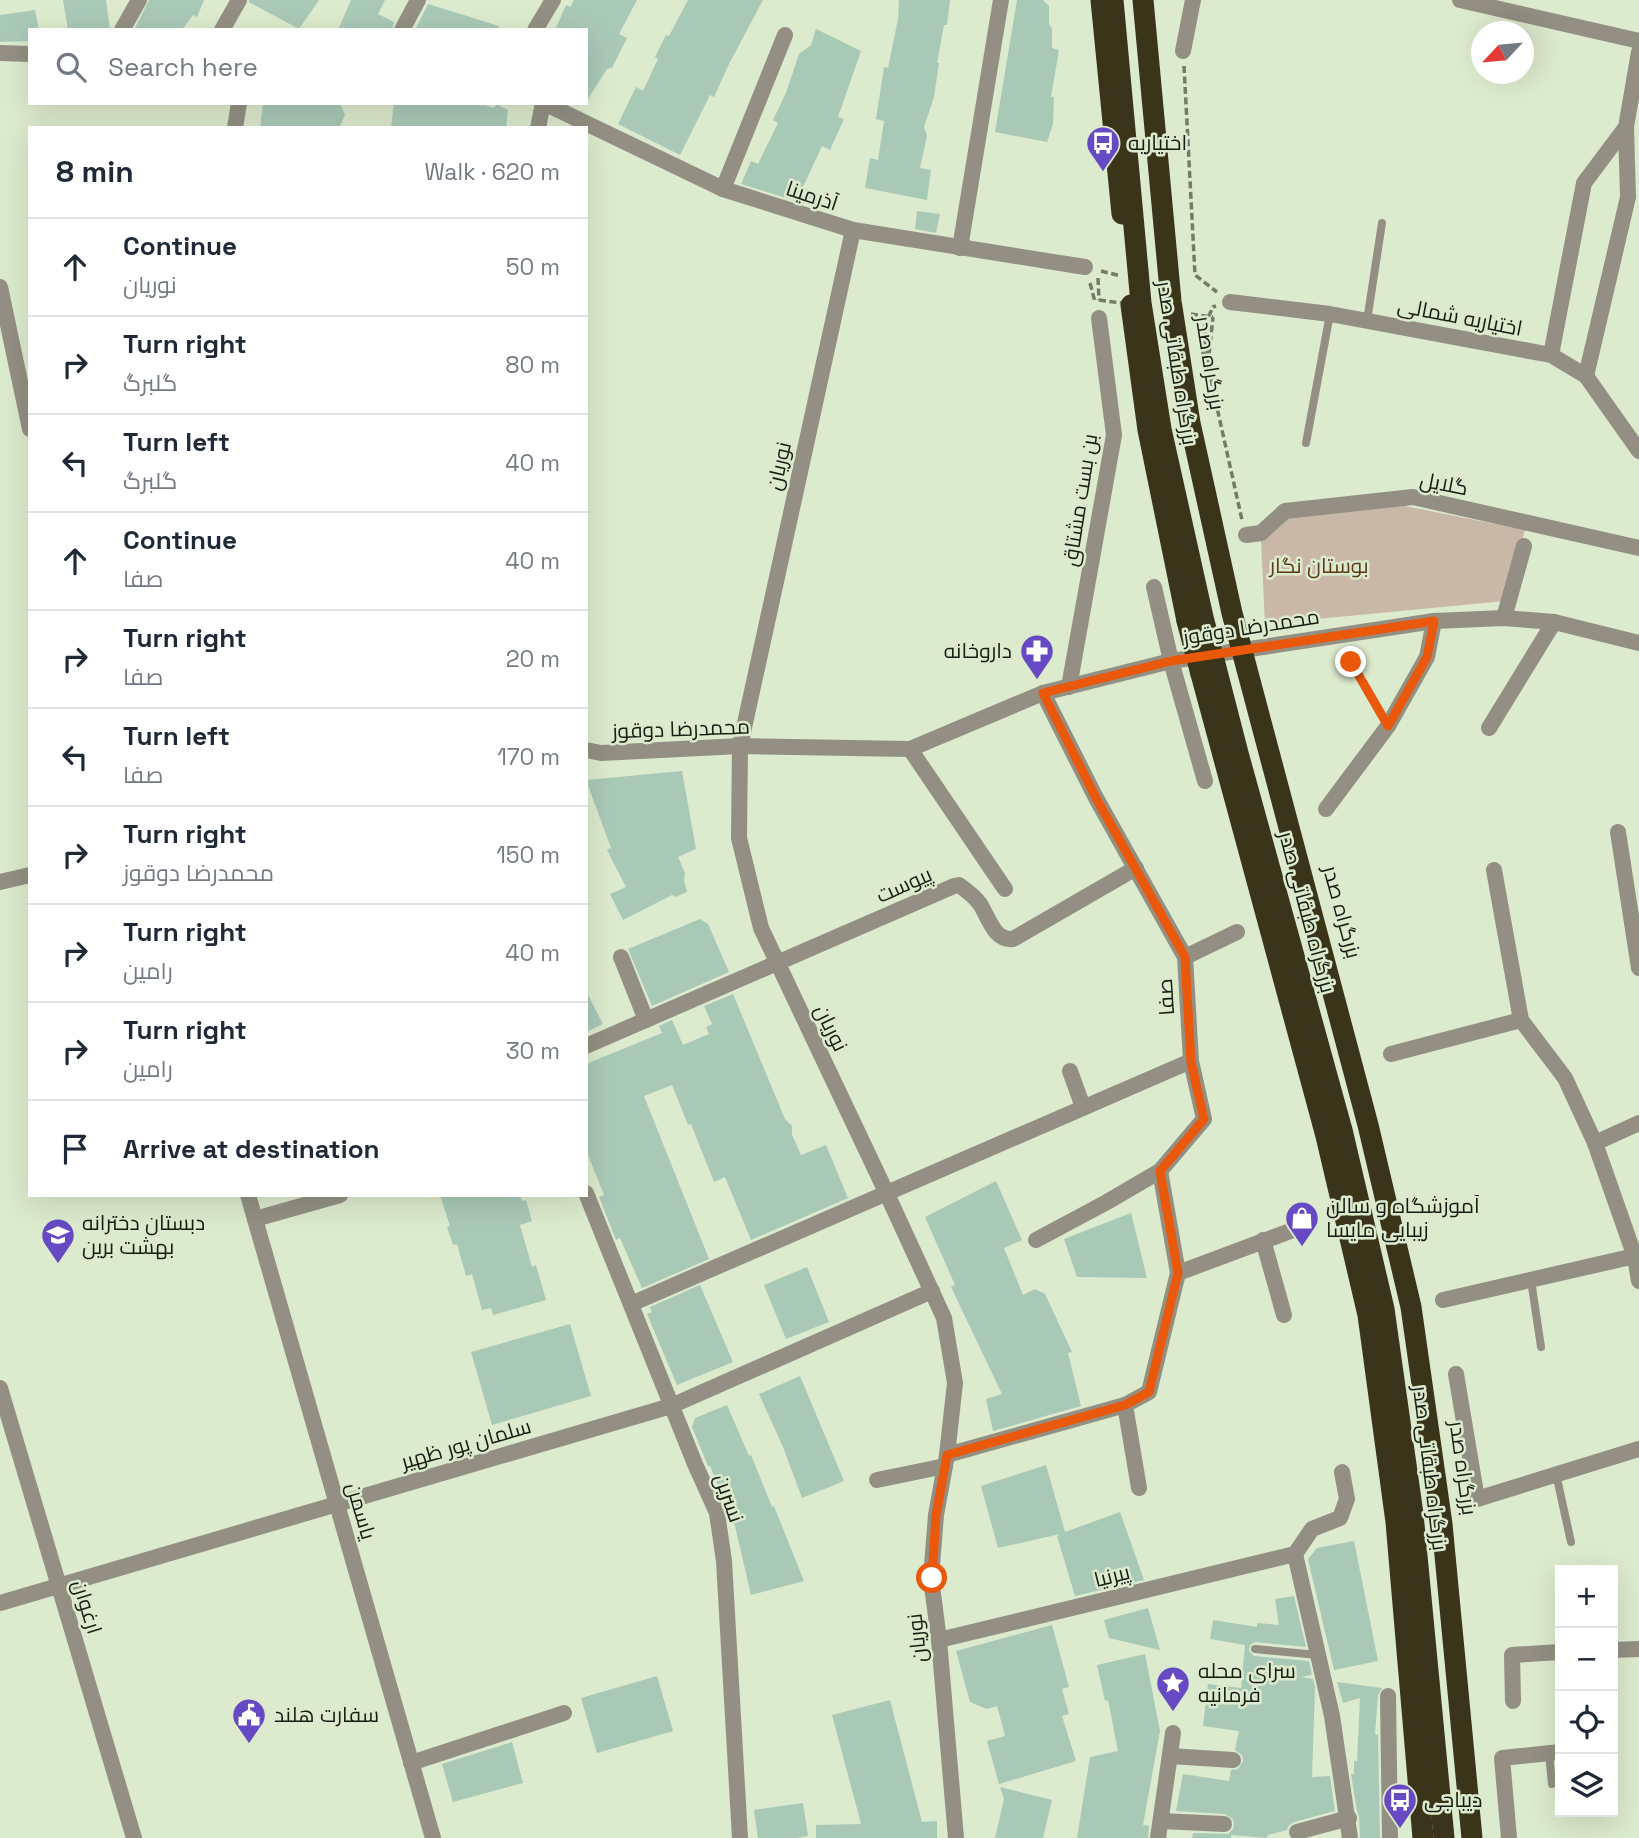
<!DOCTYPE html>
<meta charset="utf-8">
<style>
:root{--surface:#fff;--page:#f2f2f3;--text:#1f2937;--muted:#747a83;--line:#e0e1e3}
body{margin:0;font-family:"Space Grotesk",Cairo,sans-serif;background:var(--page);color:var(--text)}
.controls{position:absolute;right:21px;bottom:21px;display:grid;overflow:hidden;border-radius:0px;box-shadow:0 7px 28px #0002}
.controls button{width:63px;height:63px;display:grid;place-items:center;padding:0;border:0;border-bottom:2px solid var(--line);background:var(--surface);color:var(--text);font:35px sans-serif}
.compass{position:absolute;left:1471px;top:21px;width:63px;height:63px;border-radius:50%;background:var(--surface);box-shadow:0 7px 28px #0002;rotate:244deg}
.stop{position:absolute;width:21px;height:21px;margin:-16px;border:5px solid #ea580c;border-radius:50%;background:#fff}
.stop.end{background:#ea580c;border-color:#fff;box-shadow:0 2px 7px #0008}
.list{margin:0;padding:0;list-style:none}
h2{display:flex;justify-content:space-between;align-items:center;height:91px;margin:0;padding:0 28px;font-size:30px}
h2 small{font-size:23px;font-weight:400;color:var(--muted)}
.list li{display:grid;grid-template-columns:46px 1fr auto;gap:21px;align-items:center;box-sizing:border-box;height:98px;padding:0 28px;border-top:2px solid var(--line)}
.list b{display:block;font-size:26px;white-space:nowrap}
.list p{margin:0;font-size:23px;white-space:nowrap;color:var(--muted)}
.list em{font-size:23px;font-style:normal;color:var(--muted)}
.icon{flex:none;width:38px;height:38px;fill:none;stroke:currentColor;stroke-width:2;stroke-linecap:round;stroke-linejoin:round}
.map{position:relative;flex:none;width:1639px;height:1838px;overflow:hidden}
.search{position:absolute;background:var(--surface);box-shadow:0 7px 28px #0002;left:28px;top:28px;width:560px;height:77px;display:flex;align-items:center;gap:18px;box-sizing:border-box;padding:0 24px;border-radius:0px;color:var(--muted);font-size:26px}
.panel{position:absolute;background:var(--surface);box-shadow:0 7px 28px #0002;left:28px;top:126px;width:560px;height:1071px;border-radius:0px}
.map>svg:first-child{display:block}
.green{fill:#c9b8a8}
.building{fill:#a9c9b7}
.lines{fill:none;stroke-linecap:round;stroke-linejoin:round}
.path{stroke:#727c68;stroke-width:3.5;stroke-dasharray:7 3.5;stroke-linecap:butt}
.lane{stroke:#939083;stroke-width:8}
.street{stroke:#939083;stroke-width:16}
.highway{stroke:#3a3419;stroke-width:21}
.path-bridge{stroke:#727c68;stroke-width:3.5;stroke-dasharray:7 3.5;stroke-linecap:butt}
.highway-bridge{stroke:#3a3419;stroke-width:21}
.route{stroke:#ea580c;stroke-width:9}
.labels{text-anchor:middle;stroke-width:5;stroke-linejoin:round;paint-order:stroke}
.poi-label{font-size:21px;fill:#171d12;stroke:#dceacd;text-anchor:start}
.street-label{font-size:21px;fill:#171d12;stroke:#dceacd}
.park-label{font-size:21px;fill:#5e3b15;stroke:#dceacd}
</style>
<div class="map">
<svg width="1639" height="1838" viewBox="0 0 1639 1838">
<rect width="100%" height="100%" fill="#dceacd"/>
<path class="green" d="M1405,506L1525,530L1505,601L1265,624L1261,541L1287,516Z"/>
<g class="building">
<path d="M63,0H106L110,30H68Z"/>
<path d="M149,0H204L197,17L193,15L182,30H134Z"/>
<path d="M249,0H319L299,29L249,2Z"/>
<path d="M351,0H385L378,14L394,22L392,30H338Z"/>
<path d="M574,0H637L619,34L627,38L612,68L607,69L586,102V30H555L566,5L570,7Z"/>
<path d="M688,0H763L729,64L714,97L710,95L680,155L618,124L636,87L643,91L658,59L655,57L666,35L669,36Z"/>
<path d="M899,0H950L947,25H944L937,63H939L934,97L924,127L927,136L920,168L931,170L927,200L865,188L870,158L878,160L884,121L876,119L884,67L888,68L898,19Z"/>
<path d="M1017,0H1043L1049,6V23L1052,29V48L1059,50L1051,97H1054L1053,124L1047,142L995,132Z"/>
<path d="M428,4L499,26V30H415Z"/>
<path d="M35,10L39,30H30V41L0,42V15Z"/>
<path d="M816,29L861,51L838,117L844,119L830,150L822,146L803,187L820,196L816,207L741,184L751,161L758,164L778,123L773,120L786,93L799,54L811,45Z"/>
<path d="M263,103H340L345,115L339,128H260Z"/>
<path d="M394,103H478L494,108L496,104L508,110L506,128H391Z"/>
<path d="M917,211L940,214L936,233L915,229Z"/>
<path d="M682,771L696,849L678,857L685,873L684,880L687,892L675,897L672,895L623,920L610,894L626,887L607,850L611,848L586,780Z"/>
<path d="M700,919L708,924L729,972L652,1006L628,949Z"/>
<path d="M586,991L603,1024L586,1032Z"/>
<path d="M733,994L785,1119L792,1126V1135L801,1155L826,1145L848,1198L751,1240L725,1177L714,1182L691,1124L688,1125L672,1085L644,1096L709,1259L642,1288L620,1238L616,1240L599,1197L604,1195L586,1150V1064L662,1033L659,1026L672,1020L683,1045L709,1034L706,1027L712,1024L704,1006Z"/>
<path d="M996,1181L1022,1240L1004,1248L1023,1295L1035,1289L1045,1294L1072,1352L1068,1353L1081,1406L993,1431L986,1399L1002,1394L951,1287L955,1285L925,1217Z"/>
<path d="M440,1195H520L522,1201L526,1200L532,1221L520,1225L532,1267L536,1265L546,1300L493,1315L491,1308L482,1310L472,1274L466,1276L457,1244L453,1245L447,1227L450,1226Z"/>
<path d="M1131,1213L1147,1278L1077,1277L1064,1239Z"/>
<path d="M807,1267L829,1322L786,1339L764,1285Z"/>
<path d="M700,1285L733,1362L677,1385L647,1314L652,1312L650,1307Z"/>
<path d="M570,1324L591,1396L492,1425L471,1352Z"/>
<path d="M800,1376L844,1481L802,1498L783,1447L759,1394Z"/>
<path d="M727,1405L749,1456L751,1455L772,1507L774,1506L804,1581L751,1595L735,1526L710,1466H708L692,1427L695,1418Z"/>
<path d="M1046,1465L1065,1532L1120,1512L1144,1580L1075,1596L1057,1536L1060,1534L998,1548L981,1486Z"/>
<path d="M1354,1541L1378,1661L1334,1670L1308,1559L1317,1548Z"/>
<path d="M1294,1596L1306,1647L1255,1642L1250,1645L1249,1651L1254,1656L1309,1661L1312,1675L1301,1677L1313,1679L1315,1687L1312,1777L1330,1776L1335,1811L1294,1822L1289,1825L1287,1830L1268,1835L1267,1838L1231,1835V1838H1192L1193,1833L1228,1834L1233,1829L1234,1824L1233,1819L1225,1814L1176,1811L1183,1774L1229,1781L1231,1770L1238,1769L1243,1761L1242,1755L1235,1750L1239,1731L1203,1726L1208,1684L1241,1688L1245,1645L1210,1639L1213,1620L1257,1627V1623L1279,1625L1275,1599Z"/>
<path d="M1148,1608L1160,1650L1109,1638L1104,1620Z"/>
<path d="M1052,1625L1069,1687L1062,1689L1069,1714L1062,1716L1076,1761L999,1784L987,1741L1005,1736L997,1706L987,1709L970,1702L956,1651Z"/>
<path d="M1145,1654L1160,1731L1143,1825L1149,1826L1148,1838H1077L1090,1757L1118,1751L1108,1700L1105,1701L1097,1665Z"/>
<path d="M657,1676L673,1731L597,1753L581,1698Z"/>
<path d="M1337,1682L1382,1688L1378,1695L1375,1734L1378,1735L1380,1838H1360L1359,1816L1357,1811L1351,1774H1354V1761H1357L1360,1698L1343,1703Z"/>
<path d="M890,1700L922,1822L937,1821V1838H816V1825L861,1824L832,1715Z"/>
<path d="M512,1742L523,1783L453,1802L442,1764Z"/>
<path d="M1000,1787L1052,1800L1043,1838H995L1004,1799Z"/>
<path d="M803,1803L808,1836L796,1838H758L754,1810Z"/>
</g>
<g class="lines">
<g class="path">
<path d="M1184,66L1195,275L1217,292"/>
<path d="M1101,271L1121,276"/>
<path d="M1098,278L1099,300"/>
<path d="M1090,283L1095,302"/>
<path d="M1204,326L1213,307L1216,306"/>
<path d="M1204,327L1210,376L1242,520"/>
<path d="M1204,341L1203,354L1209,355L1213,317"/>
</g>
<g class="lane">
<path d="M1367,321L1382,223"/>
<path d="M1306,443L1330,314"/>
<path d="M1351,662L1388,726"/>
<path d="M1531,1280L1541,1347"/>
<path d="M1556,1474L1571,1542"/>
<path d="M1255,1649L1318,1655"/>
<path d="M1549,1753L1552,1784"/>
</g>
<g class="street">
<path d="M1460,0L1639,41"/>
<path d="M122,30L139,0"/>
<path d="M222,30L239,0"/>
<path d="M402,30L418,0"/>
<path d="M535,30L553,0"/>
<path d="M1183,51L1193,0"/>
<path d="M0,53L30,54"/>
<path d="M544,103L723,189L853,230L1085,267"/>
<path d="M1626,127L1639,52"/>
<path d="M235,128L239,103"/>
<path d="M538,128L543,103"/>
<path d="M723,189L785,35"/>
<path d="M853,230L740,746L739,838L761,928L887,1194L944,1318L955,1383L947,1455L936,1515L931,1578L939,1640L956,1838"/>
<path d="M960,248L1001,0"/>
<path d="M0,287L30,429"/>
<path d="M1230,302L1330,314L1551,355L1586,376L1639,451"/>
<path d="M1551,355L1584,183L1626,127L1628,197L1586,376"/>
<path d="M1246,535L1261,533L1285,511L1413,497L1639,548"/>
<path d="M1154,587L1171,661L1205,781"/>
<path d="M1504,618L1524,546"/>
<path d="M1069,687L1114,435L1099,318"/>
<path d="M1489,728L1554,622"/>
<path d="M910,749L1005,889"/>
<path d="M586,750L601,753L740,746L910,749L1043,693L1171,661L1434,621L1504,618L1554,622L1639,643"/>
<path d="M1326,809L1388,726L1427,657L1434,621"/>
<path d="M1618,832L1639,968"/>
<path d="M1494,870L1521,1020L1565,1078L1595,1143L1635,1257L1639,1281"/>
<path d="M0,882L30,875"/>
<path d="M621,957L646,1020"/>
<path d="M1185,957L1237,932"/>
<path d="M586,1046L954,886L959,885C966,890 975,897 980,904C989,918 994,941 1013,939L1136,868"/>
<path d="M1391,1054L1521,1020"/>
<path d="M1070,1071L1083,1107"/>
<path d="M1595,1143L1639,1123"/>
<path d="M586,1193L695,1464L717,1513L724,1561L740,1838"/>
<path d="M248,1195L433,1838"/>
<path d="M255,1219L340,1195"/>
<path d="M1036,1240L1107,1202L1160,1171L1204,1119L1191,1061L1185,957L1096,798L1043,693"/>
<path d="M1263,1240L1284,1315"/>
<path d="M1178,1273L1309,1224"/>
<path d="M1443,1300L1639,1255"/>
<path d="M631,1304L1191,1061"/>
<path d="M1456,1374L1477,1499L1639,1449"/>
<path d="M0,1388L134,1838"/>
<path d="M1125,1405L1139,1488"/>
<path d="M947,1455L1125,1405L1149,1392L1178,1273L1160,1171"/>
<path d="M877,1480L945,1466"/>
<path d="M1295,1554L1332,1716L1350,1838"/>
<path d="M1295,1554L1312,1529L1340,1518L1347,1499L1342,1472"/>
<path d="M0,1603L671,1406L932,1291"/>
<path d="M939,1640L1295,1554"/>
<path d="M1613,1650L1639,1649"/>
<path d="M1388,1696L1390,1838"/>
<path d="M1513,1701L1512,1655L1560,1652"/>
<path d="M1170,1756L1233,1760"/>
<path d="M411,1763L564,1713"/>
<path d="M1161,1821L1224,1824"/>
<path d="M1297,1832L1349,1818"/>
<path d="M1158,1838L1173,1733"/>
<path d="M1509,1838L1502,1758L1560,1752"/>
</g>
<g class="highway">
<path d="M1101,0L1122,214"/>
<path d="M1131,305L1148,430L1187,621"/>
<path d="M1201,674L1326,1136L1368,1315L1396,1522L1423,1838"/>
</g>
<g class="path-bridge">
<path d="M1099,300L1121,303"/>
<path d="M1191,314L1213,317"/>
</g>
<g class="highway-bridge">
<path d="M1113,0L1141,303L1161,429L1203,617L1238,753L1342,1130L1384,1309L1413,1514L1444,1838"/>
<path d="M1143,0L1171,301L1190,423L1232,613L1368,1125L1411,1307L1442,1524L1472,1838"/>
<path d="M1187,621L1201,674"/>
</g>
</g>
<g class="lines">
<path class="route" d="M932,1578L936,1515L947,1455L1125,1405L1149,1392L1178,1273L1160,1171L1204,1119L1191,1062L1185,957L1096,798L1043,693L1171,661L1434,621L1427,657L1388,726L1351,662"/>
</g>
<defs>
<g id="bus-pin" transform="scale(1.75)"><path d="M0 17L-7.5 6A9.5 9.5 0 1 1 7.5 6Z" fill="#654ac3" stroke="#dceacd"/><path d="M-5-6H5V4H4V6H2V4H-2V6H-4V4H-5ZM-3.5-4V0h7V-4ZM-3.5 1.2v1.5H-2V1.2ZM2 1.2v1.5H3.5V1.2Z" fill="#fff"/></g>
<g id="pharmacy-pin" transform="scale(1.75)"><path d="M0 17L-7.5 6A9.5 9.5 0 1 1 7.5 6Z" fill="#654ac3" stroke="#dceacd"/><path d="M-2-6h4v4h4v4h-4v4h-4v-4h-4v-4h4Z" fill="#fff"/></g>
<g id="shop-pin" transform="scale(1.75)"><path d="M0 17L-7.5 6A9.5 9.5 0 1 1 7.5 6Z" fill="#654ac3" stroke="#dceacd"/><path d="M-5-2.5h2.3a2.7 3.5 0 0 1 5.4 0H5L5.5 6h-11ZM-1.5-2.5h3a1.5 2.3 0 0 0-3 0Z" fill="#fff"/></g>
<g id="school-pin" transform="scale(1.75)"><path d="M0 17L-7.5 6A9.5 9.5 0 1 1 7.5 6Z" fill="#654ac3" stroke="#dceacd"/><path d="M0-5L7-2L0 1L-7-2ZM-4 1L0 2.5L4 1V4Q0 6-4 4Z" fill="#fff"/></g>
<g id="sight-pin" transform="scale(1.75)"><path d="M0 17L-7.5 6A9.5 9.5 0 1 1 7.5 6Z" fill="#654ac3" stroke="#dceacd"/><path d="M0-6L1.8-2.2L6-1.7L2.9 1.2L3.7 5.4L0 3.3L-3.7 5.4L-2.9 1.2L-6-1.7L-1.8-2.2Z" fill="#fff"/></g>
<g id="civic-pin" transform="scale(1.75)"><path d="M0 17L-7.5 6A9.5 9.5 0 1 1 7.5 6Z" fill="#654ac3" stroke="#dceacd"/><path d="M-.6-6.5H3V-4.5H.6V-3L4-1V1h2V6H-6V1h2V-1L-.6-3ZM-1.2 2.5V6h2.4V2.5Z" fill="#fff"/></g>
</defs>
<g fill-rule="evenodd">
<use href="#bus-pin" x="1103" y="143"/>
<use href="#pharmacy-pin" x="1037" y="651"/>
<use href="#shop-pin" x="1302" y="1218"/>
<use href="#school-pin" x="58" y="1235"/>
<use href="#sight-pin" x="1173" y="1683"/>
<use href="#civic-pin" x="249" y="1715"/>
<use href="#bus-pin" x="1400" y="1800"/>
</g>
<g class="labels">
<g class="poi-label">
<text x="1128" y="150">اختیاریه</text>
<text x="1012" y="658" text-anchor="end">داروخانه</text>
<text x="1326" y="1213">آموزشگاه و سالن<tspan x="1326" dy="24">زیبایی مایسا</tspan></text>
<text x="82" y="1230">دبستان دخترانه<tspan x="82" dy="24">بهشت برین</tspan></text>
<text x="1198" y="1678">سرای محله<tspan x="1198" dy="24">فرمانیه</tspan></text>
<text x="274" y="1722">سفارت هلند</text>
<text x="1424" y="1807">دیباجی</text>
</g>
<g class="street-label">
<text transform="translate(812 196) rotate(18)" y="7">آذرمینا</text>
<text transform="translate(1460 317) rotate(11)" y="7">اختیاریه شمالی</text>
<text transform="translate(1177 363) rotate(81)" y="7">بزرگراه طبقاتی صدر</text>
<text transform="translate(1210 363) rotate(81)" y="7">بزرگراه صدر</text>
<text transform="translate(779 466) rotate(-77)" y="7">نوریان</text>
<text transform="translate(1444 484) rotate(11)" y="7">گلایل</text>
<text transform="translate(1080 500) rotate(-81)" y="7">بن بست مشتاق</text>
<text transform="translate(1251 627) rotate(-9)" y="7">محمدرضا دوقوز</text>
<text transform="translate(681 729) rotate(-2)" y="7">محمدرضا دوقوز</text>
<text transform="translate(904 885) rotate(-24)" y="7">پیوست</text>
<text transform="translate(1307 912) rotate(75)" y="7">بزرگراه طبقاتی صدر</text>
<text transform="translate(1342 912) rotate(75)" y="7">بزرگراه صدر</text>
<text transform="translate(1166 997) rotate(-94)" y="7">صفا</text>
<text transform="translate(831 1028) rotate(64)" y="7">نوریان</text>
<text transform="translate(466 1444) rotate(-16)" y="7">سلمان پور ظهیر</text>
<text transform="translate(1430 1468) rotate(83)" y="7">بزرگراه طبقاتی صدر</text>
<text transform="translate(1463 1468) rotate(82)" y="7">بزرگراه صدر</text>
<text transform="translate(729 1498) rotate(71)" y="7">نسرین</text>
<text transform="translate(361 1511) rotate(74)" y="7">یاسمن</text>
<text transform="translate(1112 1576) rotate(-14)" y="7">پیرنیا</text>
<text transform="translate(87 1607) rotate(73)" y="7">ارغوان</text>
<text transform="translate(917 1638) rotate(-96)" y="7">نوریان</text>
</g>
<g class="park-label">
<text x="1319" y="573">بوستان نگار</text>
</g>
</g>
</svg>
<div class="controls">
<button>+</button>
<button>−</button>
<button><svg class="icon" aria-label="locate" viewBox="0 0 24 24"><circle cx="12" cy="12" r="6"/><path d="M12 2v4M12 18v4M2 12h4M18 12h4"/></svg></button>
<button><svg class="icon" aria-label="layers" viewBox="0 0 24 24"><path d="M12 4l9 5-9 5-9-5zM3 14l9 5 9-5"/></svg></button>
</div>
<svg class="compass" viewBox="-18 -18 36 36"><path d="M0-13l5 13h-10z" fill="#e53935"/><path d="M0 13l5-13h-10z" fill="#747a83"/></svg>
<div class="stop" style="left:932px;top:1578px"></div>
<div class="stop end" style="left:1351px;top:662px"></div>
<div class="search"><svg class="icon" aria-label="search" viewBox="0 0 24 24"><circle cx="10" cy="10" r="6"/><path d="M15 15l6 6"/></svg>Search here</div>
<section class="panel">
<h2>8 min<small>Walk · 620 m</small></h2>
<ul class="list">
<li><svg class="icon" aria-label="ahead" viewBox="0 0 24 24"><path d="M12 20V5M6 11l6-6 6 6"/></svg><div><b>Continue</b><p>نوریان</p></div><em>50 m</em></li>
<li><svg class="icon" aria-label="right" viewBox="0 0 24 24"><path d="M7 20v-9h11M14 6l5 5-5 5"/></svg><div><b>Turn right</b><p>گلبرگ</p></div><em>80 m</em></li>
<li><svg class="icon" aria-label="left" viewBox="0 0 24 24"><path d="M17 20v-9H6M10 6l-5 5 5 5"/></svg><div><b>Turn left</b><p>گلبرگ</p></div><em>40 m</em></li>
<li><svg class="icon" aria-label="ahead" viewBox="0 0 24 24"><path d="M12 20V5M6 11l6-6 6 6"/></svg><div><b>Continue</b><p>صفا</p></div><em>40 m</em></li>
<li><svg class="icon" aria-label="right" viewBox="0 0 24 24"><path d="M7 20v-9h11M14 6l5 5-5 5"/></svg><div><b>Turn right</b><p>صفا</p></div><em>20 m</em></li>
<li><svg class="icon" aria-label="left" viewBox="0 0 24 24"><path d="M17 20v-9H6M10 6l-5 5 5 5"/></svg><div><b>Turn left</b><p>صفا</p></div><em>170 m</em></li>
<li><svg class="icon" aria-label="right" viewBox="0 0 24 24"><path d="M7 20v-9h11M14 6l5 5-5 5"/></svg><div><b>Turn right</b><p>محمدرضا دوقوز</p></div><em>150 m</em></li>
<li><svg class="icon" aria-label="right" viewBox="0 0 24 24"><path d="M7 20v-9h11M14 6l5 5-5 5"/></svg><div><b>Turn right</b><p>رامین</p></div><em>40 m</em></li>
<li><svg class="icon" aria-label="right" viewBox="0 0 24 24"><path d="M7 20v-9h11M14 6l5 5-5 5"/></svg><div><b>Turn right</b><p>رامین</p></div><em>30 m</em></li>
<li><svg class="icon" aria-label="arrive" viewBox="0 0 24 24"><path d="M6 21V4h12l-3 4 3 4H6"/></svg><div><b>Arrive at destination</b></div></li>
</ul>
</section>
</div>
